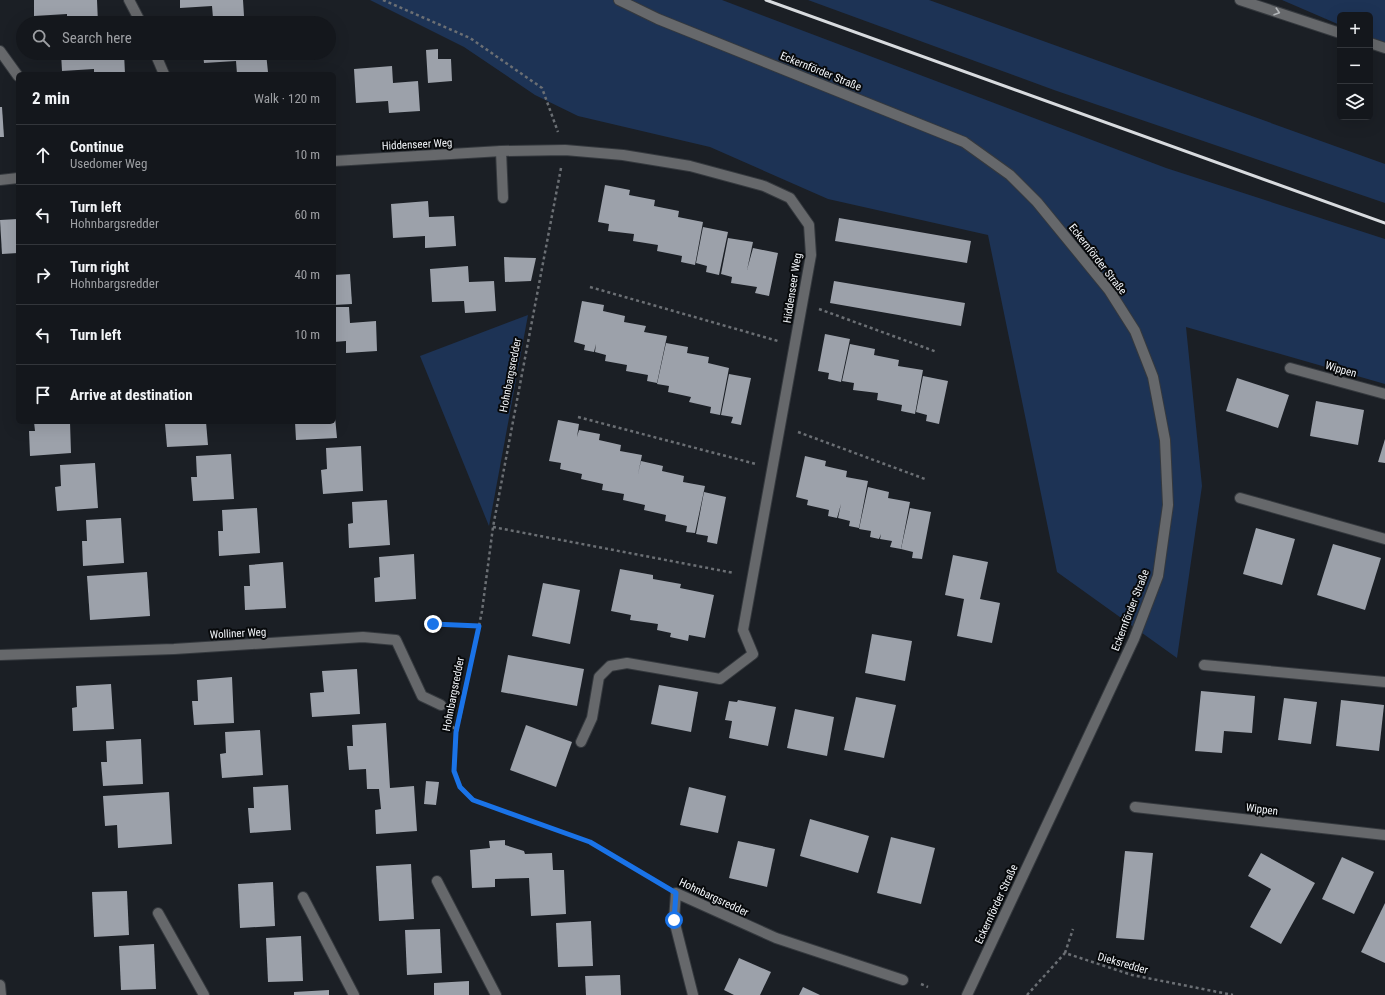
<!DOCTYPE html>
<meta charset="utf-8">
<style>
:root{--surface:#14171c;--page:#1d2025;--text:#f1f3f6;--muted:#9d9fa3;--line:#33363b}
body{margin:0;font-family:"Roboto Condensed",sans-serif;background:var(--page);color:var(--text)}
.controls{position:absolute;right:12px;top:12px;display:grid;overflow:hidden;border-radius:6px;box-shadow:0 4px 16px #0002}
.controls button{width:36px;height:36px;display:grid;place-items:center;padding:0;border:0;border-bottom:1px solid var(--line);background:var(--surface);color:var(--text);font:20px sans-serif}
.stop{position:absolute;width:12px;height:12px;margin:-9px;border:3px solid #1a73e8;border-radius:50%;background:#fff}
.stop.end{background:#1a73e8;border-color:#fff;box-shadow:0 1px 4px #0008}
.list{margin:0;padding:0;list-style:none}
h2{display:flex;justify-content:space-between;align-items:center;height:52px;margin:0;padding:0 16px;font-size:17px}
h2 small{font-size:13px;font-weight:400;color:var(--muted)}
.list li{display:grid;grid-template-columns:26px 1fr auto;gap:12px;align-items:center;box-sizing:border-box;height:60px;padding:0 16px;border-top:1px solid var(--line)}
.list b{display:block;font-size:15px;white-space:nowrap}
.list p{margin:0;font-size:13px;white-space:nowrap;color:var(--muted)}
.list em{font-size:13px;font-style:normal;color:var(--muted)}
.icon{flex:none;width:22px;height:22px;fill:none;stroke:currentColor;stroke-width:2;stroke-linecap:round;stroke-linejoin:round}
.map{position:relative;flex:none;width:1385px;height:995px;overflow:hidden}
.search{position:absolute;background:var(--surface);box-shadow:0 4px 16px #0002;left:16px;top:16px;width:320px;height:44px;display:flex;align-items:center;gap:10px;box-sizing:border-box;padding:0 14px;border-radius:22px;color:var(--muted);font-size:15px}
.panel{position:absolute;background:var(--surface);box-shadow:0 4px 16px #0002;left:16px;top:72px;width:320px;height:352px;border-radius:6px}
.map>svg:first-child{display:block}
.green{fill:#1d3355}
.building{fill:#9ca1aa}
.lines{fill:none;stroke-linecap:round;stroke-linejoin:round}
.minor-casing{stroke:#35393e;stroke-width:12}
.path{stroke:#6b6f74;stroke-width:2.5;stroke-dasharray:3 3;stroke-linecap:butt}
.minor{stroke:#66686b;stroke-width:10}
.rail{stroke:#d8dbdf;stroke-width:3}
.oneway{stroke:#b3b6b9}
.route{stroke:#1a73e8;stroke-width:5}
.labels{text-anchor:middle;stroke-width:4;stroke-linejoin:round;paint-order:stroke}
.street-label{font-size:11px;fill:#f2f5f9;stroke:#07090b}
</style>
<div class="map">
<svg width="1385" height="995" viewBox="0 0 1385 995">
<rect width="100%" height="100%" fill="#1b1f25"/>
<g class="green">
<path d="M370,0H722L1166,168L1385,239V384L1186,327L1202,486L1177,658L1057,572L988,235L828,199L710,147L578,116L535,95L464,47Z"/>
<path d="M808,0H929L1385,164V203L1054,90Z"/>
<path d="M1282,0H1385V44L1370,37V15H1340V25Z"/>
<path d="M528,315L489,526L420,356Z"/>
</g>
<g class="building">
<path d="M34,0H97L98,23H67V14L34,16Z"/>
<path d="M180,0H243L244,16L213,18L212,6L180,8Z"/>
<path d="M438,49V59H451L452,81L428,83L426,50Z"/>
<path d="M61,53H124L125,74H94V69L62,71Z"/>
<path d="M203,53H266L268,72L237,74L236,61L204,63Z"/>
<path d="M392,66L393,83L418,81L420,111L389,113L388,101L356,103L354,69Z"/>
<path d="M0,107H2L4,137H0Z"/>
<path d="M605,185L630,190L629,195L655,200L654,206L679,211L678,217L703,222L695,265L681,262L682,256L657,251L658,245L633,241L634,234L608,231L609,224L598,222Z"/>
<path d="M428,201L429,217L454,216L456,246L425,248V236L393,238L391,204Z"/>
<path d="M839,218L971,241L967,263L835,241Z"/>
<path d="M18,219V253L2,254L0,220Z"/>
<path d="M703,227L728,232L719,275L706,272L707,266L696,263Z"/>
<path d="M728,238L753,242L747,270L753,248L778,253L769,296L755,293L757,287L731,283L732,277L721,274Z"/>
<path d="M504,257L536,258L531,281L505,282Z"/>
<path d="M468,266L469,282L494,281L496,311L465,313L464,301L432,302L430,269Z"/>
<path d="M350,274L352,304L334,305V275Z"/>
<path d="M834,281L965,303L961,326L830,303Z"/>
<path d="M582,301L604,305L603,311L625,316L624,322L646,326L644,332L667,336L657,383L647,381L648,375L626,371L627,365L605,361L606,355L595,352L596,344L594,352L584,350L585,345L574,342Z"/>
<path d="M334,307H349L350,323L376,321L377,351L346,353V341L334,342Z"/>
<path d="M825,334L850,339L841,382L828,379L829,373L818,371Z"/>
<path d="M666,343L688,347L687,353L709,357L708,363L729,368L720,415L710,413L711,407L689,402L691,397L668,392L669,386L657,384Z"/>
<path d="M850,344L875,349L874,355L899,360L898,366L923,370L915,414L901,411L902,405L877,400L878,393L853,390L854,383L842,381Z"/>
<path d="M729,374L751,378L741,425L731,423L733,417L721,415Z"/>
<path d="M923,376L948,381L939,424L926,421L927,415L916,412Z"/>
<path d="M1237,378L1289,395L1278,428L1226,411Z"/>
<path d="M1316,401L1364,410L1358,445L1310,436Z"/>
<path d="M334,406L337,438L296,440L295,422H334Z"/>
<path d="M558,420L579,424L577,437L579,430L600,434L599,440L621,445L620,451L642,455L638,474L641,461L663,466L662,471L684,476L683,482L705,486L695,533L686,532L687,526L665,521L666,515L644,510L645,505L623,500L624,494L602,490L603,484L581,479L582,474L560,469L561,463L549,461Z"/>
<path d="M34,422H70L71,453L30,456L29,431H35Z"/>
<path d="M171,422H206L208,445L167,447L165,424Z"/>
<path d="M1385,439V463L1378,462Z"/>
<path d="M361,446L363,491L323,494L321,470L327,469L326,448Z"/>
<path d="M231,454L234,499L193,501L191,477H197L196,456Z"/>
<path d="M805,456L826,461L825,466L847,471L846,477L868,481L859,528L849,526L850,521L838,518L841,504L837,518L828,516L829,510L807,505L808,500L796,497Z"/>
<path d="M95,463L98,508L57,511L55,487L61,486L60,465Z"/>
<path d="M868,487L889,492L888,498L910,502L901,549L890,547L892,541L880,539L881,534L879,539L870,537L871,531L859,529Z"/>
<path d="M704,492L726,497L717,544L707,542L708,536L696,534Z"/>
<path d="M387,500L390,545L349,548L348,524L353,523L352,502Z"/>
<path d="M257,508L260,553L219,556L218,531H223L222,510Z"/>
<path d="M910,508L931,512L922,559L912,558L913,552L901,549Z"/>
<path d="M121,518L124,563L83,566L82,541H87L86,520Z"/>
<path d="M1256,528L1295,539L1282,585L1243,574Z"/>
<path d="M1333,544L1381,558L1365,610L1317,595Z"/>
<path d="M414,554L416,599L375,602L374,578L380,577L379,557Z"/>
<path d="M953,555L988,562L980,599L1000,603L992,643L957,636L964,599L945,595Z"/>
<path d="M283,562L286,608L245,610L244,586H250L249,565Z"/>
<path d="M620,569L653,575V579L681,584L680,588L714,595L705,638L689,635L688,641L670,637L671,633L657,630L658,624L630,620L631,615L611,611Z"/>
<path d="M147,572L150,616L90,620L87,576Z"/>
<path d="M543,583L580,590L570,644L532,636Z"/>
<path d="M872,634L912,641L905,681L865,673Z"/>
<path d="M508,655L584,669L577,706L501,692Z"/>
<path d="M357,669L360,714L312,717L310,693L324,692L322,671Z"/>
<path d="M232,677L234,723L194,725L192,701H198L197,680Z"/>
<path d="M111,684L114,729L73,731L72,708L77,707L76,686Z"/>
<path d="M659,685L698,692L691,732L651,724Z"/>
<path d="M1201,691L1255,696L1252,733L1224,731L1222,753L1195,751Z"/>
<path d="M856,697L896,705L884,758L844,750Z"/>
<path d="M1284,698L1317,702L1311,744L1278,740Z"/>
<path d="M738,700L776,707L768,746L729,738L732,721L725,720L729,701L737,702Z"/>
<path d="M1341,700L1384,705L1379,751L1336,746Z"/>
<path d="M795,709L834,717L827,756L787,748Z"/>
<path d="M386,723L390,788L414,786L417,831L376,834L375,810L381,809L379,789H367L366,769L349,770L347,746H353L352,725Z"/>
<path d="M526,725L572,742L556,787L510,770Z"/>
<path d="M260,730L263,775L222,778L220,754L226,753L225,732Z"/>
<path d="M141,739L143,784L103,786L101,762H107L106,741Z"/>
<path d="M426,781L439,782L436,805L424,804Z"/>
<path d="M288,785L291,830L250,833L248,808H254L253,787Z"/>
<path d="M689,787L726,796L718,833L680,825Z"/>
<path d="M169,792L172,844L118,848L117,825L105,826L103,796Z"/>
<path d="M810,819L869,836L858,873L800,856Z"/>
<path d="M891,837L935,848L921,904L877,893Z"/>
<path d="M505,840V845L524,851L525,854L552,853L553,870H564L566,914L531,916L529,878L495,879V887L472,888L470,850L490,848L489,841Z"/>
<path d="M738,841L775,849L767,887L729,878Z"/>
<path d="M1125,851L1153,853L1144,940L1116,938Z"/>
<path d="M1261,853L1315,883L1281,944L1250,927L1271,889L1248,876Z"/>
<path d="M1342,857L1374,872L1354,914L1322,899Z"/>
<path d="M411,864L414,919L379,921L376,866Z"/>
<path d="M273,882L275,926L240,928L238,884Z"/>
<path d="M127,891L129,935L94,937L92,892Z"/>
<path d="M1385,903V963L1361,952Z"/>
<path d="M591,921L593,966L558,967L556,923Z"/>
<path d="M440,929L442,973L407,975L405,930Z"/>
<path d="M301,936L303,981L268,982L266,938Z"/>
<path d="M154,944L156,989L121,990L119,946Z"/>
<path d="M739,958L771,972L760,995H734L724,990Z"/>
<path d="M620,975L621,995H586L585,976Z"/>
<path d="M469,981V995H434V983Z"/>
<path d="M803,987L820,995H799Z"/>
<path d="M329,990V995H294V992Z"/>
</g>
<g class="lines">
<g class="minor-casing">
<g id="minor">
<path d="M129,0L141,23"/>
<path d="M619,0L658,19L964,142L1010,175L1037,202L1109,290L1135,331L1153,377L1165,440L1168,505L1158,576L1134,639L967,995"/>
<path d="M1240,0L1340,33"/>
<path d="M1370,43L1385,48"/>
<path d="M0,51L18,76"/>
<path d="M155,53L164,74"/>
<path d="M501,151L503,198"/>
<path d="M334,161L501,151L565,150L623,155L690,166L764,186L790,198L809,225L811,255L743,630L753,654L720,679L627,663L610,666L599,677L592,718L581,742"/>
<path d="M0,180L18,178"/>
<path d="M1290,368L1385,394"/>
<path d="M1240,498L1385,539"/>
<path d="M0,655L174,649L363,637L396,640L422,696L441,705"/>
<path d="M1204,665L1385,682"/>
<path d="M1135,807L1385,835"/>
<path d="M437,881L496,995"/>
<path d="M303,897L354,995"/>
<path d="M158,913L204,995"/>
<path d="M0,985L1,995"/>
<path d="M693,995L674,920L676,893L776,938L903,980"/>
</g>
</g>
<g class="path">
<path d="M383,0L470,38L542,88L558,132"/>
<path d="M561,168L493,527L482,611L457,732L454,771L460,787L473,800L590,842L661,884"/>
<path d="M590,287L778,341"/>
<path d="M819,309L937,352"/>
<path d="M578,417L756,464"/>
<path d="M798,432L925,479"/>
<path d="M493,527L734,573"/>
<path d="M433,624L479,626"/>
<path d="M450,721L456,732"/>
<path d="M1065,953L1073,929"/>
<path d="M921,984L928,987"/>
<path d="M1027,995L1065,953L1132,975L1233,995"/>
</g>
<use href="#minor" class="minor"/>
<path class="rail" d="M766,0L1385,223"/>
</g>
<defs><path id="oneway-chevron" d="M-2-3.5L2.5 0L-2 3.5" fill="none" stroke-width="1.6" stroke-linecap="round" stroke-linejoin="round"/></defs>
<use class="oneway" href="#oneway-chevron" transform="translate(1277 12) rotate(18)"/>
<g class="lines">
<path class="route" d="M433,624L479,626L456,732L454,771L460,787L473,800L590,842L676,893L674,920"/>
</g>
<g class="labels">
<g class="street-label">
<text transform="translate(821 71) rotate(22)" y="4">Eckernförder Straße</text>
<text transform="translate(417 144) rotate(-3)" y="4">Hiddenseer Weg</text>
<text transform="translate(1098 259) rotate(52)" y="4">Eckernförder Straße</text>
<text transform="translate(792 288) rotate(-81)" y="4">Hiddenseer Weg</text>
<text transform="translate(1341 369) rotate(16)" y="4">Wippen</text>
<text transform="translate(510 375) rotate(-79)" y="4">Hohnbargsredder</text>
<text transform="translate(1130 610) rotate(-69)" y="4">Eckernförder Straße</text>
<text transform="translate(238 633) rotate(-3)" y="4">Wolliner Weg</text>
<text transform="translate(453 694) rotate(-79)" y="4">Hohnbargsredder</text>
<text transform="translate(1262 809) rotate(7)" y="4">Wippen</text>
<text transform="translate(714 897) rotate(25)" y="4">Hohnbargsredder</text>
<text transform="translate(996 904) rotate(-65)" y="4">Eckernförder Straße</text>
<text transform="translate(1123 963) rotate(16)" y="4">Dieksredder</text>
</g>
</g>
</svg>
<div class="controls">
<button>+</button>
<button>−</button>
<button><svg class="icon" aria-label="layers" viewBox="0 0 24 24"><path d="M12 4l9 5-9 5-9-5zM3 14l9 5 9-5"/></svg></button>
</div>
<div class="stop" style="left:674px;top:920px"></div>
<div class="stop end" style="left:433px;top:624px"></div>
<div class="search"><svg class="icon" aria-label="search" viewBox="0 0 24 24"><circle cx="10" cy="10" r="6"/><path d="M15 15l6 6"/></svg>Search here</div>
<section class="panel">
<h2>2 min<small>Walk · 120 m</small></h2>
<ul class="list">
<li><svg class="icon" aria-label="ahead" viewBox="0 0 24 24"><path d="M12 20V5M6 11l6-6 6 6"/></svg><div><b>Continue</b><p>Usedomer Weg</p></div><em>10 m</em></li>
<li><svg class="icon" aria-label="left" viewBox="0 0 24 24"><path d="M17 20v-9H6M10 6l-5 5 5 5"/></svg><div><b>Turn left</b><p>Hohnbargsredder</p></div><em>60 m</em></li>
<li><svg class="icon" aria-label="right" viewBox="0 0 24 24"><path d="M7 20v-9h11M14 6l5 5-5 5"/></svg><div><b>Turn right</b><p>Hohnbargsredder</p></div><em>40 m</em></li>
<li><svg class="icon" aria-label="left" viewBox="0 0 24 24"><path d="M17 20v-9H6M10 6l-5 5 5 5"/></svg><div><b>Turn left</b></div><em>10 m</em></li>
<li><svg class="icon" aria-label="arrive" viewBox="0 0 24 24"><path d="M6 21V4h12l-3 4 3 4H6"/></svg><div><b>Arrive at destination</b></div></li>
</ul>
</section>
</div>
